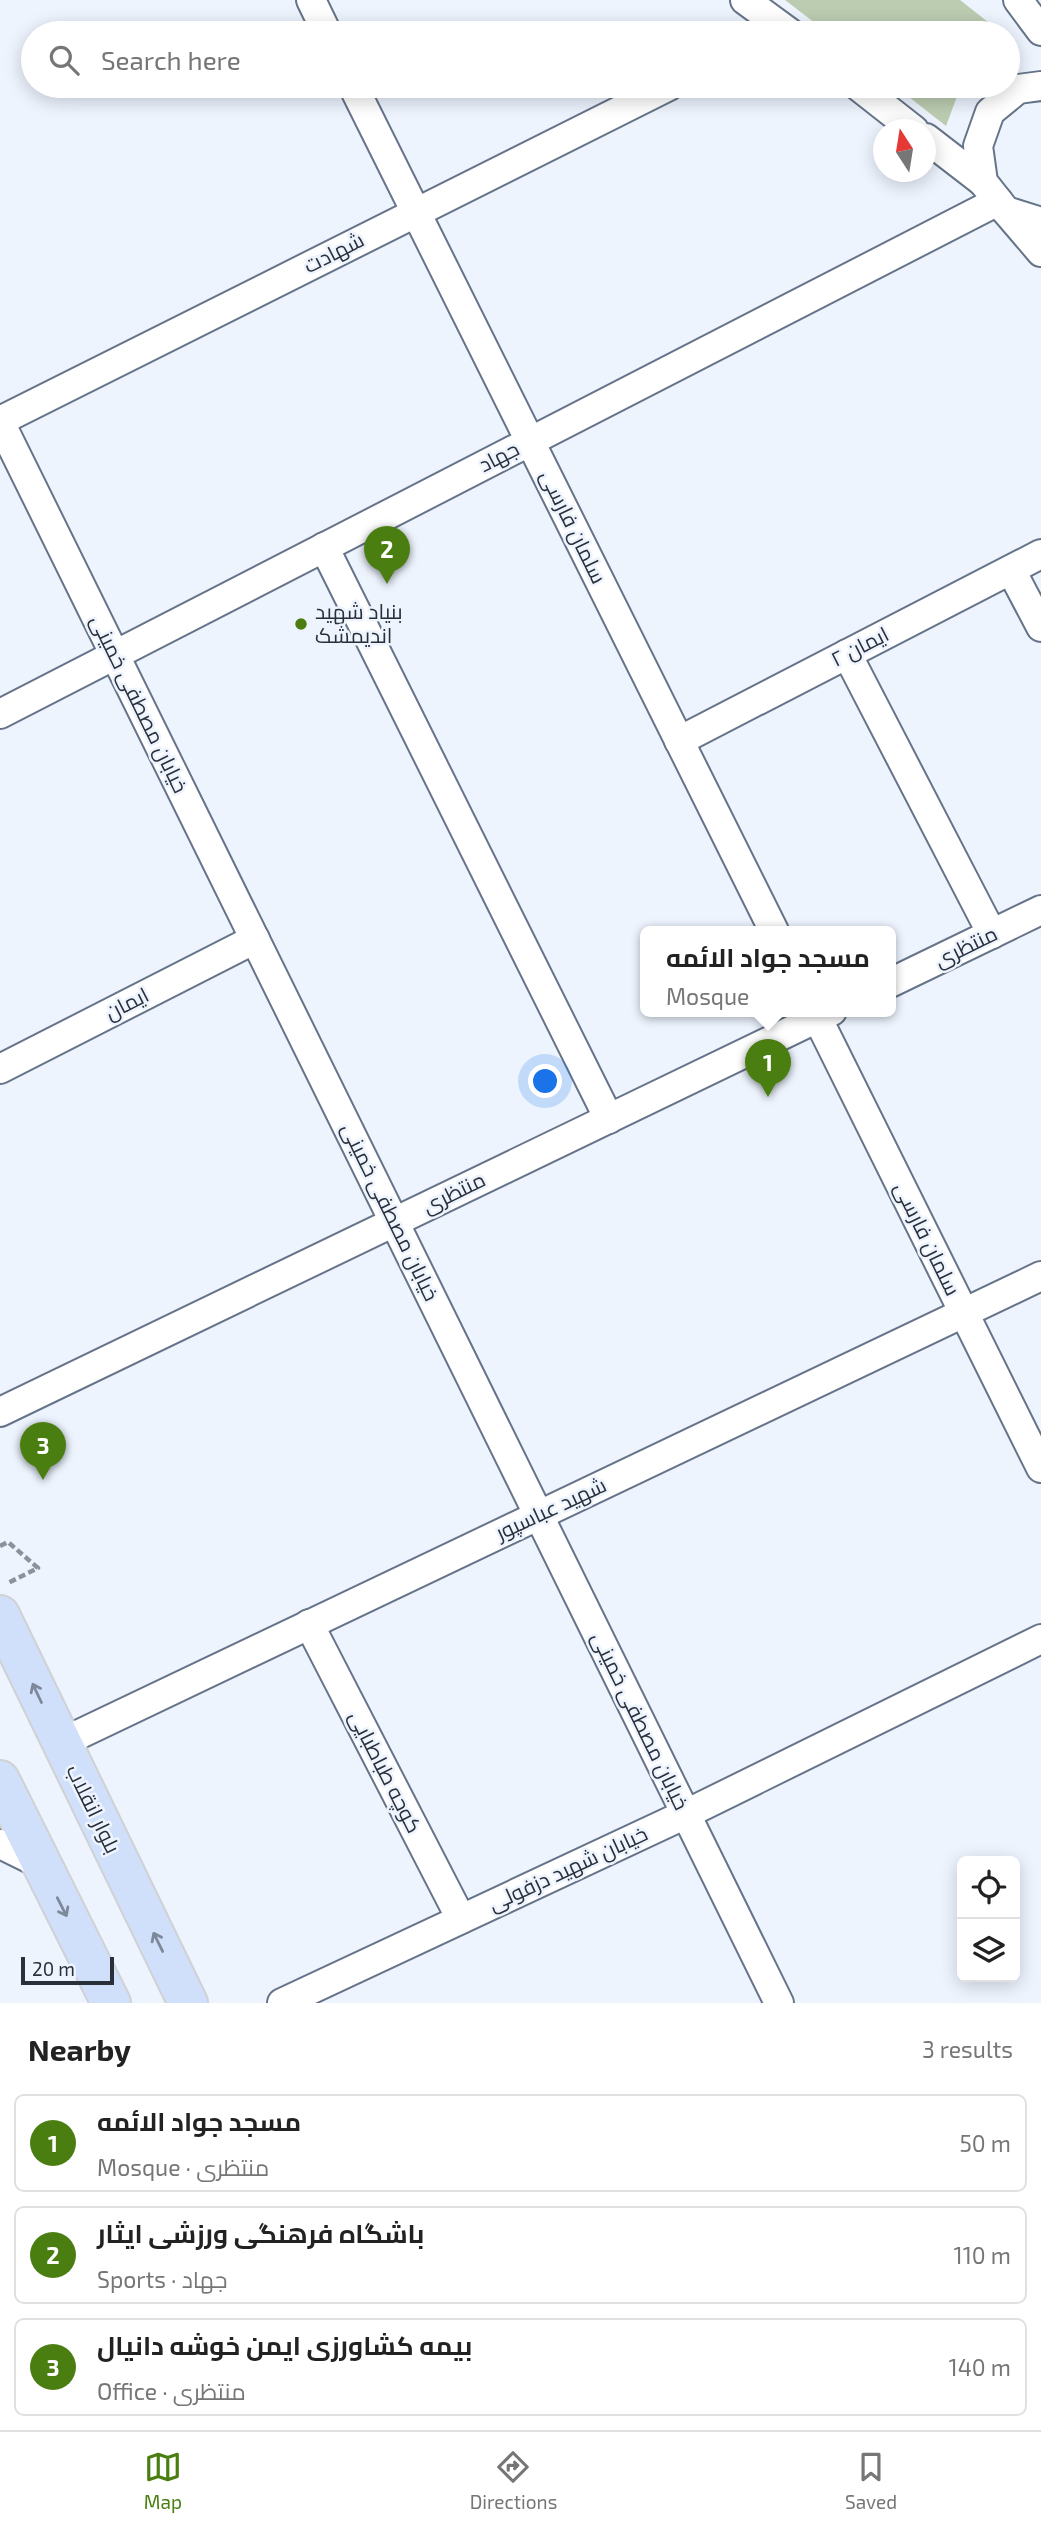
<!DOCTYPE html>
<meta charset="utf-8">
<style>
:root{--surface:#fff;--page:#f2f2f2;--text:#222;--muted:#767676;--line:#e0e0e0;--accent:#4a7e11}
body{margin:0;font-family:"Exo 2",Cairo,sans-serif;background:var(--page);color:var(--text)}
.controls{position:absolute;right:21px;bottom:21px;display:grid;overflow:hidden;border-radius:10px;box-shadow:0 4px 18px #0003}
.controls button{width:63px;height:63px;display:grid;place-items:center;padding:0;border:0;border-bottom:2px solid var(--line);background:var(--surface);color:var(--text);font:35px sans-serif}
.compass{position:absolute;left:873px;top:119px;width:63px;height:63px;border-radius:50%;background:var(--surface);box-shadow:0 4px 18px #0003;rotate:348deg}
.scale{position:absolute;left:21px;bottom:18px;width:93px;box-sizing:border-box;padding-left:7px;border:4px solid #2a303a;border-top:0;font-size:19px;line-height:24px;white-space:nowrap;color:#2a303a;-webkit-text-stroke:5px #edf4fe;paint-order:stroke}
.you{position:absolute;left:546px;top:1082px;width:24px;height:24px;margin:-18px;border:5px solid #fff;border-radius:50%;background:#1a73e8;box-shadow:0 0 0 10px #1a73e833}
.badge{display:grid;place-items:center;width:46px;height:46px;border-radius:50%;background:var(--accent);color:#fff;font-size:23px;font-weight:700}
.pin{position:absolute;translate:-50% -58px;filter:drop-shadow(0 2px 4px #0008)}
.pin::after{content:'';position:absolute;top:37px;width:24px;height:21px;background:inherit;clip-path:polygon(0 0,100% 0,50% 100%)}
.popup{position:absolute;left:640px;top:926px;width:256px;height:91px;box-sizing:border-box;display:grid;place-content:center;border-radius:10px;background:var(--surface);filter:drop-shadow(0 2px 5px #0005);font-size:23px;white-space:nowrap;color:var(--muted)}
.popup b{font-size:26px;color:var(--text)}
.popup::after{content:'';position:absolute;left:50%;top:100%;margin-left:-14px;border:14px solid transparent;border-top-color:var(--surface)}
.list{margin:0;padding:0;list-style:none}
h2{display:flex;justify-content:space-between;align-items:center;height:91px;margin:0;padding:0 28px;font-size:30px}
h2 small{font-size:23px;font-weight:400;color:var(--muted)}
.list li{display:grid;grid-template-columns:46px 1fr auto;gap:21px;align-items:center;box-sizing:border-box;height:98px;margin:0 14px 14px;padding:0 14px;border:2px solid var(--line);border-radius:10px}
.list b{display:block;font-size:26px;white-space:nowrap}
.list p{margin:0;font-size:23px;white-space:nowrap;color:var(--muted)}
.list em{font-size:23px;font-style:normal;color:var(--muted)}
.icon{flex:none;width:38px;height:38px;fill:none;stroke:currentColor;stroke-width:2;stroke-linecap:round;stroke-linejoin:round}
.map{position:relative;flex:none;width:1041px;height:2003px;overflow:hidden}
.search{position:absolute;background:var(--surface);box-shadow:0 4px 18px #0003;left:21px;right:21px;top:21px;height:77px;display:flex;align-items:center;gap:18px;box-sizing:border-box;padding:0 24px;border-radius:38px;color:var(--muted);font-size:26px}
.sheet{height:427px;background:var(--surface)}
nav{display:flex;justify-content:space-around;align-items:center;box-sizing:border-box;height:98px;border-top:2px solid var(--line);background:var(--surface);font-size:19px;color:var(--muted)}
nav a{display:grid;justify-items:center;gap:4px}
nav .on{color:var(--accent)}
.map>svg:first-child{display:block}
.green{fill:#bcccb1}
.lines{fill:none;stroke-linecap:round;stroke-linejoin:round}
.minor-casing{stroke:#667489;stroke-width:32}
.primary-casing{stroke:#d0d1d4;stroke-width:42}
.path{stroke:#8c929c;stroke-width:4.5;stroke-dasharray:7 3.5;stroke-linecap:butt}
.minor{stroke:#fff;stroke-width:28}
.primary{stroke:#d0e0fa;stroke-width:38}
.oneway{stroke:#7d889a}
.poi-dot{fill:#4a7e11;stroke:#edf4fe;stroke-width:2.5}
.labels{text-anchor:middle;stroke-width:5;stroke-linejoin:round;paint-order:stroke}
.street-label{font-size:21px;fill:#2a303a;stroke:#edf4fe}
.poi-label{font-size:21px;fill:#2a303a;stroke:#edf4fe;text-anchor:start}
</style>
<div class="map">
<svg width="1041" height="2003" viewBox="0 0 1041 2003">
<rect width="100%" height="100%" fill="#edf4fe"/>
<g class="green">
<path d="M785,0H960L1002,33H828Z"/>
<path d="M895,86H967L959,91L946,126Z"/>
</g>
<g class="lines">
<g class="minor-casing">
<g id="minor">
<path d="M311,0L327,33"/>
<path d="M745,0L790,33"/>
<path d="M1018,0L1041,31"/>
<path d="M353,86L774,931"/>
<path d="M858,86L914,130"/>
<path d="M1041,86L1018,89L990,112L978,146L983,182L1006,211L1041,222"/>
<path d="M926,138L983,182"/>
<path d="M1006,211L1041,252"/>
<path d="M0,421L669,86"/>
<path d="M0,422L779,2003"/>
<path d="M324,547L609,1119"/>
<path d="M1011,570L1041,627"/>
<path d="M847,654L992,934"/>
<path d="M0,714L998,201"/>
<path d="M679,741L1041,554"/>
<path d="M890,983L1041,910"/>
<path d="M814,1011L1041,1468"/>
<path d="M0,1069L255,939"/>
<path d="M0,1412L832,1011"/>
<path d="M309,1624L461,1919"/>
<path d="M61,1743L1041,1276"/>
<path d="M0,1844L41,1864"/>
<path d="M282,2003L686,1814L1041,1639"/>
</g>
</g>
<g class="primary-casing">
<g id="primary">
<path d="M0,1615L188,2003"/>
<path d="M0,1780L111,2003"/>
</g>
</g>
<path class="path" d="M0,1546L8,1542L38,1568L8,1583"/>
<use href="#minor" class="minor"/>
<use href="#primary" class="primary"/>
</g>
<defs><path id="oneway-shaft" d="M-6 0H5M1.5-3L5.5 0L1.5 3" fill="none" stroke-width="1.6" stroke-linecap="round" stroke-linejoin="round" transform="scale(1.75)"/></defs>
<g class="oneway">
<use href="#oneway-shaft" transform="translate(37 1693) rotate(-115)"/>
<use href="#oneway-shaft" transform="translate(62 1907) rotate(63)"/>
<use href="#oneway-shaft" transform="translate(158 1942) rotate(-116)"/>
</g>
<circle class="poi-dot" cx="301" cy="624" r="7"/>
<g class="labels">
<g class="street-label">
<text transform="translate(334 253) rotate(-27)" y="7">شهادت</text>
<text transform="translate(499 457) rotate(-27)" y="7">جهاد</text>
<text transform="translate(573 527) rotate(64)" y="7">سلمان فارسی</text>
<text transform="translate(860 647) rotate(-27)" y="7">ایمان ۲</text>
<text transform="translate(139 704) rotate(64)" y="7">خیابان مصطفی خمینی</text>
<text transform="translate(966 947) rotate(-26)" y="7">منتظری</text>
<text transform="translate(127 1004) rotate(-27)" y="7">ایمان</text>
<text transform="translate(454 1193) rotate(-26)" y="7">منتظری</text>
<text transform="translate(390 1212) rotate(64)" y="7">خیابان مصطفی خمینی</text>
<text transform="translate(927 1239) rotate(64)" y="7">سلمان فارسی</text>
<text transform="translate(551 1509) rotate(-25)" y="7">شهید عباسپور</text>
<text transform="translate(640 1721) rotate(64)" y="7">خیابان مصطفی خمینی</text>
<text transform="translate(385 1772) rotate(63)" y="7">کوچه طباطبایی</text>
<text transform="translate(93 1809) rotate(64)" y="7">بلوار انقلاب</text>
<text transform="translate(568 1869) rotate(-25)" y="7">خیابان شهید دزفولی</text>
</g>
<g class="poi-label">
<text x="315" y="619">بنیاد شهید<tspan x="315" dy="24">اندیمشک</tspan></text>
</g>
</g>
</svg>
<div class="controls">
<button><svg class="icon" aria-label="locate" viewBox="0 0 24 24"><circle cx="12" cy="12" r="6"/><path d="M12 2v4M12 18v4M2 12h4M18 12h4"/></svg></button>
<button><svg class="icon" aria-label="layers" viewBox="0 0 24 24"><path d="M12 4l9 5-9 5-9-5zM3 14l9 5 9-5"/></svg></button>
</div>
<svg class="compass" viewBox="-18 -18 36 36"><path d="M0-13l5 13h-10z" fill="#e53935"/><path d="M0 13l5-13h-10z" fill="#767676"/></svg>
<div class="scale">20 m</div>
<div class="you"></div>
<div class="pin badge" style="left:768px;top:1097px">1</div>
<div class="popup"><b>مسجد جواد الائمه</b>Mosque</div>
<div class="pin badge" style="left:387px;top:584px">2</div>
<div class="pin badge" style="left:43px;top:1480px">3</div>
<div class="search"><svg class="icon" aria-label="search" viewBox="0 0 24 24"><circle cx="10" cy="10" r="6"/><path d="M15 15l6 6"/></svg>Search here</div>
</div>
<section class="sheet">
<h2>Nearby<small>3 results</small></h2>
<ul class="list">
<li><span class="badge">1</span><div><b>مسجد جواد الائمه</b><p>Mosque · منتظری</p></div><em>50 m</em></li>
<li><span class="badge">2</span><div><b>باشگاه فرهنگی ورزشی ایثار</b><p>Sports · جهاد</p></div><em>110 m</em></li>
<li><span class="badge">3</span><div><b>بیمه کشاورزی ایمن خوشه دانیال</b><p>Office · منتظری</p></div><em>140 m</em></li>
</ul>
</section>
<nav>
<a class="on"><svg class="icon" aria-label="map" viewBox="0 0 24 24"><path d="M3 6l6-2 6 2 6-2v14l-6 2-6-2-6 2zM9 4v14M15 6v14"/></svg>Map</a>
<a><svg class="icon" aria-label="directions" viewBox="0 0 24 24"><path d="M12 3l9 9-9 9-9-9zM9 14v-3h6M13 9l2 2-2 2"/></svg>Directions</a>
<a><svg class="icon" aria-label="saved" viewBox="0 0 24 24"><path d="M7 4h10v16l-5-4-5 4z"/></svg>Saved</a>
</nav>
